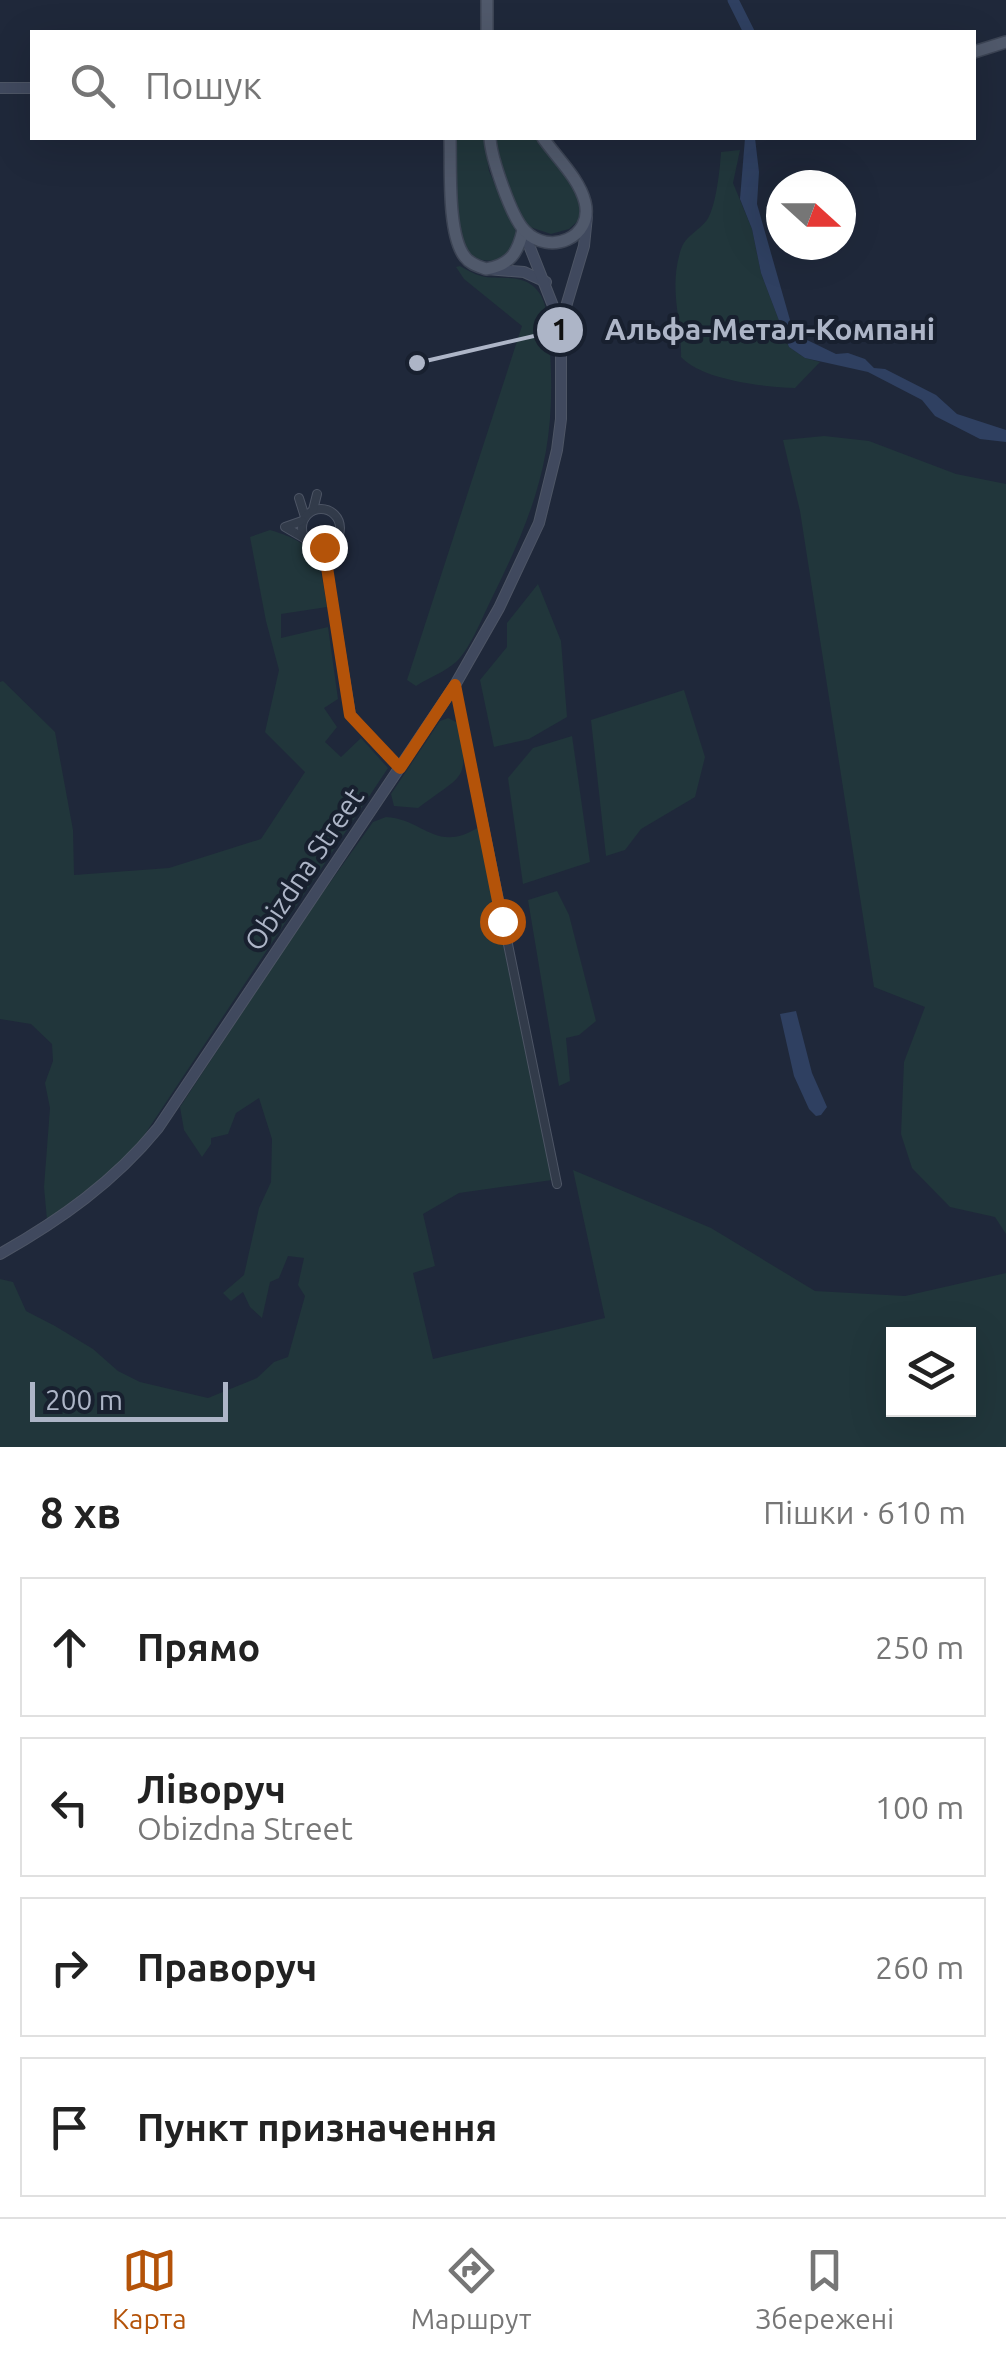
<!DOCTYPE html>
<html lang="uk">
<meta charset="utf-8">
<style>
:root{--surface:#fff;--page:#f2f2f2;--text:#222;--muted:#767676;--line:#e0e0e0;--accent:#b45309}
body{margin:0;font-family:Ubuntu,sans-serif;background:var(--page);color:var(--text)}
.controls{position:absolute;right:30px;bottom:30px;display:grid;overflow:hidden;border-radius:0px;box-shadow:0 10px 40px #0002}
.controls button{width:90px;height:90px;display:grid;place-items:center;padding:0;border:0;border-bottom:2px solid var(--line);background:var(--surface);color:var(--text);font:50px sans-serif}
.compass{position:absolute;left:766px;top:170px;width:90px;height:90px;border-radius:50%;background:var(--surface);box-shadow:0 10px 40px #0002;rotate:111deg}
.scale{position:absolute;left:30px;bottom:25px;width:198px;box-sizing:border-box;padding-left:10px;border:5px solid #adb5c7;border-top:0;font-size:28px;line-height:35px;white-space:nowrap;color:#adb5c7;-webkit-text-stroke:8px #18202f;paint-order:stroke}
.stop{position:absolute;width:30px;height:30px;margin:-22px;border:8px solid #b45309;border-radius:50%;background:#fff}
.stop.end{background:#b45309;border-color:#fff;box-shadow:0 2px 10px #0008}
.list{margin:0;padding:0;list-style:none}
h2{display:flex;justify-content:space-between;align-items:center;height:130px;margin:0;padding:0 40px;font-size:42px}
h2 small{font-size:32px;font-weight:400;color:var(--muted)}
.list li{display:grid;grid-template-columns:65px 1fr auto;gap:30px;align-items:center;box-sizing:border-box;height:140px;margin:0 20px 20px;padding:0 20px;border:2px solid var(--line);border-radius:0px}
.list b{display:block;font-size:38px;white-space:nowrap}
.list p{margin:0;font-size:32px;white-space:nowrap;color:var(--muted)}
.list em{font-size:32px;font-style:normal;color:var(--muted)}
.icon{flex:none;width:55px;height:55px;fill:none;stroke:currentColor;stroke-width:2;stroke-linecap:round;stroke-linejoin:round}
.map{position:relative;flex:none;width:1006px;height:1447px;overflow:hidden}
.search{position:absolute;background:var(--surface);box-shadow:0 10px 40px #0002;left:30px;right:30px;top:30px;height:110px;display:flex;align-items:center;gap:25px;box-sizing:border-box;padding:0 35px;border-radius:0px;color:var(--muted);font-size:38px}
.sheet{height:770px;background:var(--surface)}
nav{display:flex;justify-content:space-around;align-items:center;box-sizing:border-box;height:140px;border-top:2px solid var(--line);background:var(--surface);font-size:28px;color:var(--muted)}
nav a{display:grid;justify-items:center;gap:5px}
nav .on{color:var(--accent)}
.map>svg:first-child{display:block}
.green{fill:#21363b;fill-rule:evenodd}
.water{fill:#2f4061}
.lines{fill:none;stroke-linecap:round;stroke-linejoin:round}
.river{stroke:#2f4061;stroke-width:11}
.street-casing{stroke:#4d5565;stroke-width:10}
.secondary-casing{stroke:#4d5565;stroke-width:12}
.primary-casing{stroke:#3c4454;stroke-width:14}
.street{stroke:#323b4a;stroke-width:8}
.secondary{stroke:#40495e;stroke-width:10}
.primary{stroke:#50596b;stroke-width:11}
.route{stroke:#b45309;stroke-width:12}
.labels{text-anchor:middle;stroke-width:8;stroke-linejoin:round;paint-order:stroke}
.street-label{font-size:28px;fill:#adb5c7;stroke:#18202f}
.leader{fill:none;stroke:#adb5c7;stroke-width:4}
.callout-dot{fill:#adb5c7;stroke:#18202f;stroke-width:4}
.mark-label{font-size:30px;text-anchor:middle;font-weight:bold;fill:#111}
.callout-label{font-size:30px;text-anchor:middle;font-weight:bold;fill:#adb5c7;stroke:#18202f;stroke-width:8;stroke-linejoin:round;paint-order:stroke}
</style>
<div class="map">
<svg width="1006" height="1447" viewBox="0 0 1006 1447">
<rect width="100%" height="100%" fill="#1f283a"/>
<g class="green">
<path d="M454,138H484L489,171L517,234C513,265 488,265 465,254L455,220Z"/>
<path d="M496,138H538L573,185L583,211L581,218L569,229L551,234L527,226L505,181Z"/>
<path d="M740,150L733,183L752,229L761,273L789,347L805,358L820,362L795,388C764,387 702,380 681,357C682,318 668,290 681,249C685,236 699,231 707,220C716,207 720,169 721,152Z"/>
<path d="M460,266C467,270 474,274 481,276C498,280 519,274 533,286C551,301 548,331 550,352C557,454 534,513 490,602C481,620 470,649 456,662C445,672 428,678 416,686L407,680L522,326L464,279L456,267Z"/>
<path d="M824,436L869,441L956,474L1006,484V1234L995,1217L950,1207L912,1168L901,1134L904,1062L925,1007L874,987L800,511L783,440Z"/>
<path d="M270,530C318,544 320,560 327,607L281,614V638L328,627L338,699L324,708L337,727L325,742L341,757L361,738L388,768L141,1140L123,1162L47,1220L44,1187L50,1108L45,1083L53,1061L52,1044L31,1024L0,1019V682L3,681L55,732L73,830L74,875L169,868L261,839L305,772L265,732L279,670L266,621L250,537Z"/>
<path d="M538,584L561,641L567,717L529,739L494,747L480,680L507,647V623Z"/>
<path d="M684,690L705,757L695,797L641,829L625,850L606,856L591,720Z"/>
<path d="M448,718L458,723C470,782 464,773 418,808L394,806L391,794L440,721Z"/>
<path d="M572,736L590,862L523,884L508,778L533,748Z"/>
<path d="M386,817C424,819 436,854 479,827L552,1180L459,1193L423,1214L435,1266L413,1273L433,1359L605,1318L573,1170L711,1228L815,1291L905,1296L1006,1273V1447H0V1279L13,1282L26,1311L55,1326L93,1349L118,1371L140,1382L208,1398L257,1378L274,1362L288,1357L305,1296L298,1285L304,1258L288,1256L279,1278L270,1282L262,1318L250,1307L243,1292L231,1301L223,1293L244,1275L259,1208L271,1182L272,1139L259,1098L236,1113L228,1134L211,1138V1144L202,1157L184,1130L180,1107L297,929L373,822ZM894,1334H968V1410H894Z"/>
<path d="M557,891L569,915L596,1021L579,1035L566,1038L570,1081L559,1086L528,900Z"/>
</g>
<g class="water">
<path d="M745,138H755L759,172L757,204L792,327L805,339L836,354L848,353L865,359L874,368L885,369L936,395L957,414L1006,430V442L980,439L935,416L922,400L868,372L805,358L789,347L761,273L752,229L740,199Z"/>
<path d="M796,1011L812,1073L827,1107L821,1115L816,1116L809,1109L794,1076L780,1014Z"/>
</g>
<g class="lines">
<path class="river" d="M733,0L749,32"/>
<g class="street-casing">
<g id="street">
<path d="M299,498L305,517"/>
<circle cx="321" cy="528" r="19"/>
<path d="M313,510L317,494"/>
<path d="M302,521L285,527L304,538"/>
<path d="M316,546L326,561L333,542"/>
<path d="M326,561L351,715L399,768"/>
<path d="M455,685L557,1184"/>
</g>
</g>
<g class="secondary-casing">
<g id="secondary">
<path d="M0,88H32"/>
<path d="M487,269L524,272L546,282"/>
<path d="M562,320L584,246L587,216"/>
<path d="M0,1254C60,1220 114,1182 158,1128L455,685L499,608L539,523L557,450L561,419V326L523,230"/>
</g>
</g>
<g class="primary-casing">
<g id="primary">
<path d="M487,0V32"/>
<path d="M974,52L1006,42"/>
<path d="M450,138C451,167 447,235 465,257C470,264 478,266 486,269C510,265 518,253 523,230"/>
<path d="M490,138C491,157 511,217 525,231C549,256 594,238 585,202C579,178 556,157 543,138"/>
</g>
</g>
<use href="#street" class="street"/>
<use href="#secondary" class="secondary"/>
<use href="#primary" class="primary"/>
</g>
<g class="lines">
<path class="route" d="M324,547L316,546L326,561L350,715L400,768L455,685L502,921"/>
</g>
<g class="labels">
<g class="street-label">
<text transform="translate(304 869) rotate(-56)" y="10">Obizdna Street</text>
</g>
</g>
<path class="leader" d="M417 363L560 330"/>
<g class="callout-dot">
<circle cx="417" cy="363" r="10"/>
<circle cx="560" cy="330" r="25"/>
</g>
<g class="mark-label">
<text x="560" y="340">1</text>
</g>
<g class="callout-label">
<text x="770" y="340">Альфа-Метал-Компані</text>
</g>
</svg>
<div class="controls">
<button><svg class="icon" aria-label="layers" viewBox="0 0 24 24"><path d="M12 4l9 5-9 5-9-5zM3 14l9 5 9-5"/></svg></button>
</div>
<svg class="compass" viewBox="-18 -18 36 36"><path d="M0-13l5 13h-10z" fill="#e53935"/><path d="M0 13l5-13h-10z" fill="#767676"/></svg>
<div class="scale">200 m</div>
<div class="stop" style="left:502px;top:921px"></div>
<div class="stop end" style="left:324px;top:547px"></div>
<div class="search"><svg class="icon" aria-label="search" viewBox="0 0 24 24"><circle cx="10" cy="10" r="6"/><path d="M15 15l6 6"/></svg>Пошук</div>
</div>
<section class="sheet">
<h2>8 хв<small>Пішки · 610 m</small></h2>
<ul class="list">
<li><svg class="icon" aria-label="ahead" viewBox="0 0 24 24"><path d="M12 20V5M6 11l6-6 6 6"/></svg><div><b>Прямо</b></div><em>250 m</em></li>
<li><svg class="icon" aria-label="left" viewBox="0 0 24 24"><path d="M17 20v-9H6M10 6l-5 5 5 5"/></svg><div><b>Ліворуч</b><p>Obizdna Street</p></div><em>100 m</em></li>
<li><svg class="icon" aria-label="right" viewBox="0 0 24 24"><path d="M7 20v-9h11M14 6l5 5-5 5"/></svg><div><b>Праворуч</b></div><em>260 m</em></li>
<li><svg class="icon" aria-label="arrive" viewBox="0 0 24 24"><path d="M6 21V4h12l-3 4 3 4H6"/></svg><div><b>Пункт призначення</b></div></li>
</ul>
</section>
<nav>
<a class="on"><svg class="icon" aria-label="map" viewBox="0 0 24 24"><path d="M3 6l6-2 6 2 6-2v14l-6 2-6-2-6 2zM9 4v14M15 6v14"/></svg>Карта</a>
<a><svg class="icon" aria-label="directions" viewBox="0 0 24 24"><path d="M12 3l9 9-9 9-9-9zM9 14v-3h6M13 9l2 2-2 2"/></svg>Маршрут</a>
<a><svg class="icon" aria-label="saved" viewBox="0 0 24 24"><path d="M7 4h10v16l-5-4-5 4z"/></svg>Збережені</a>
</nav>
